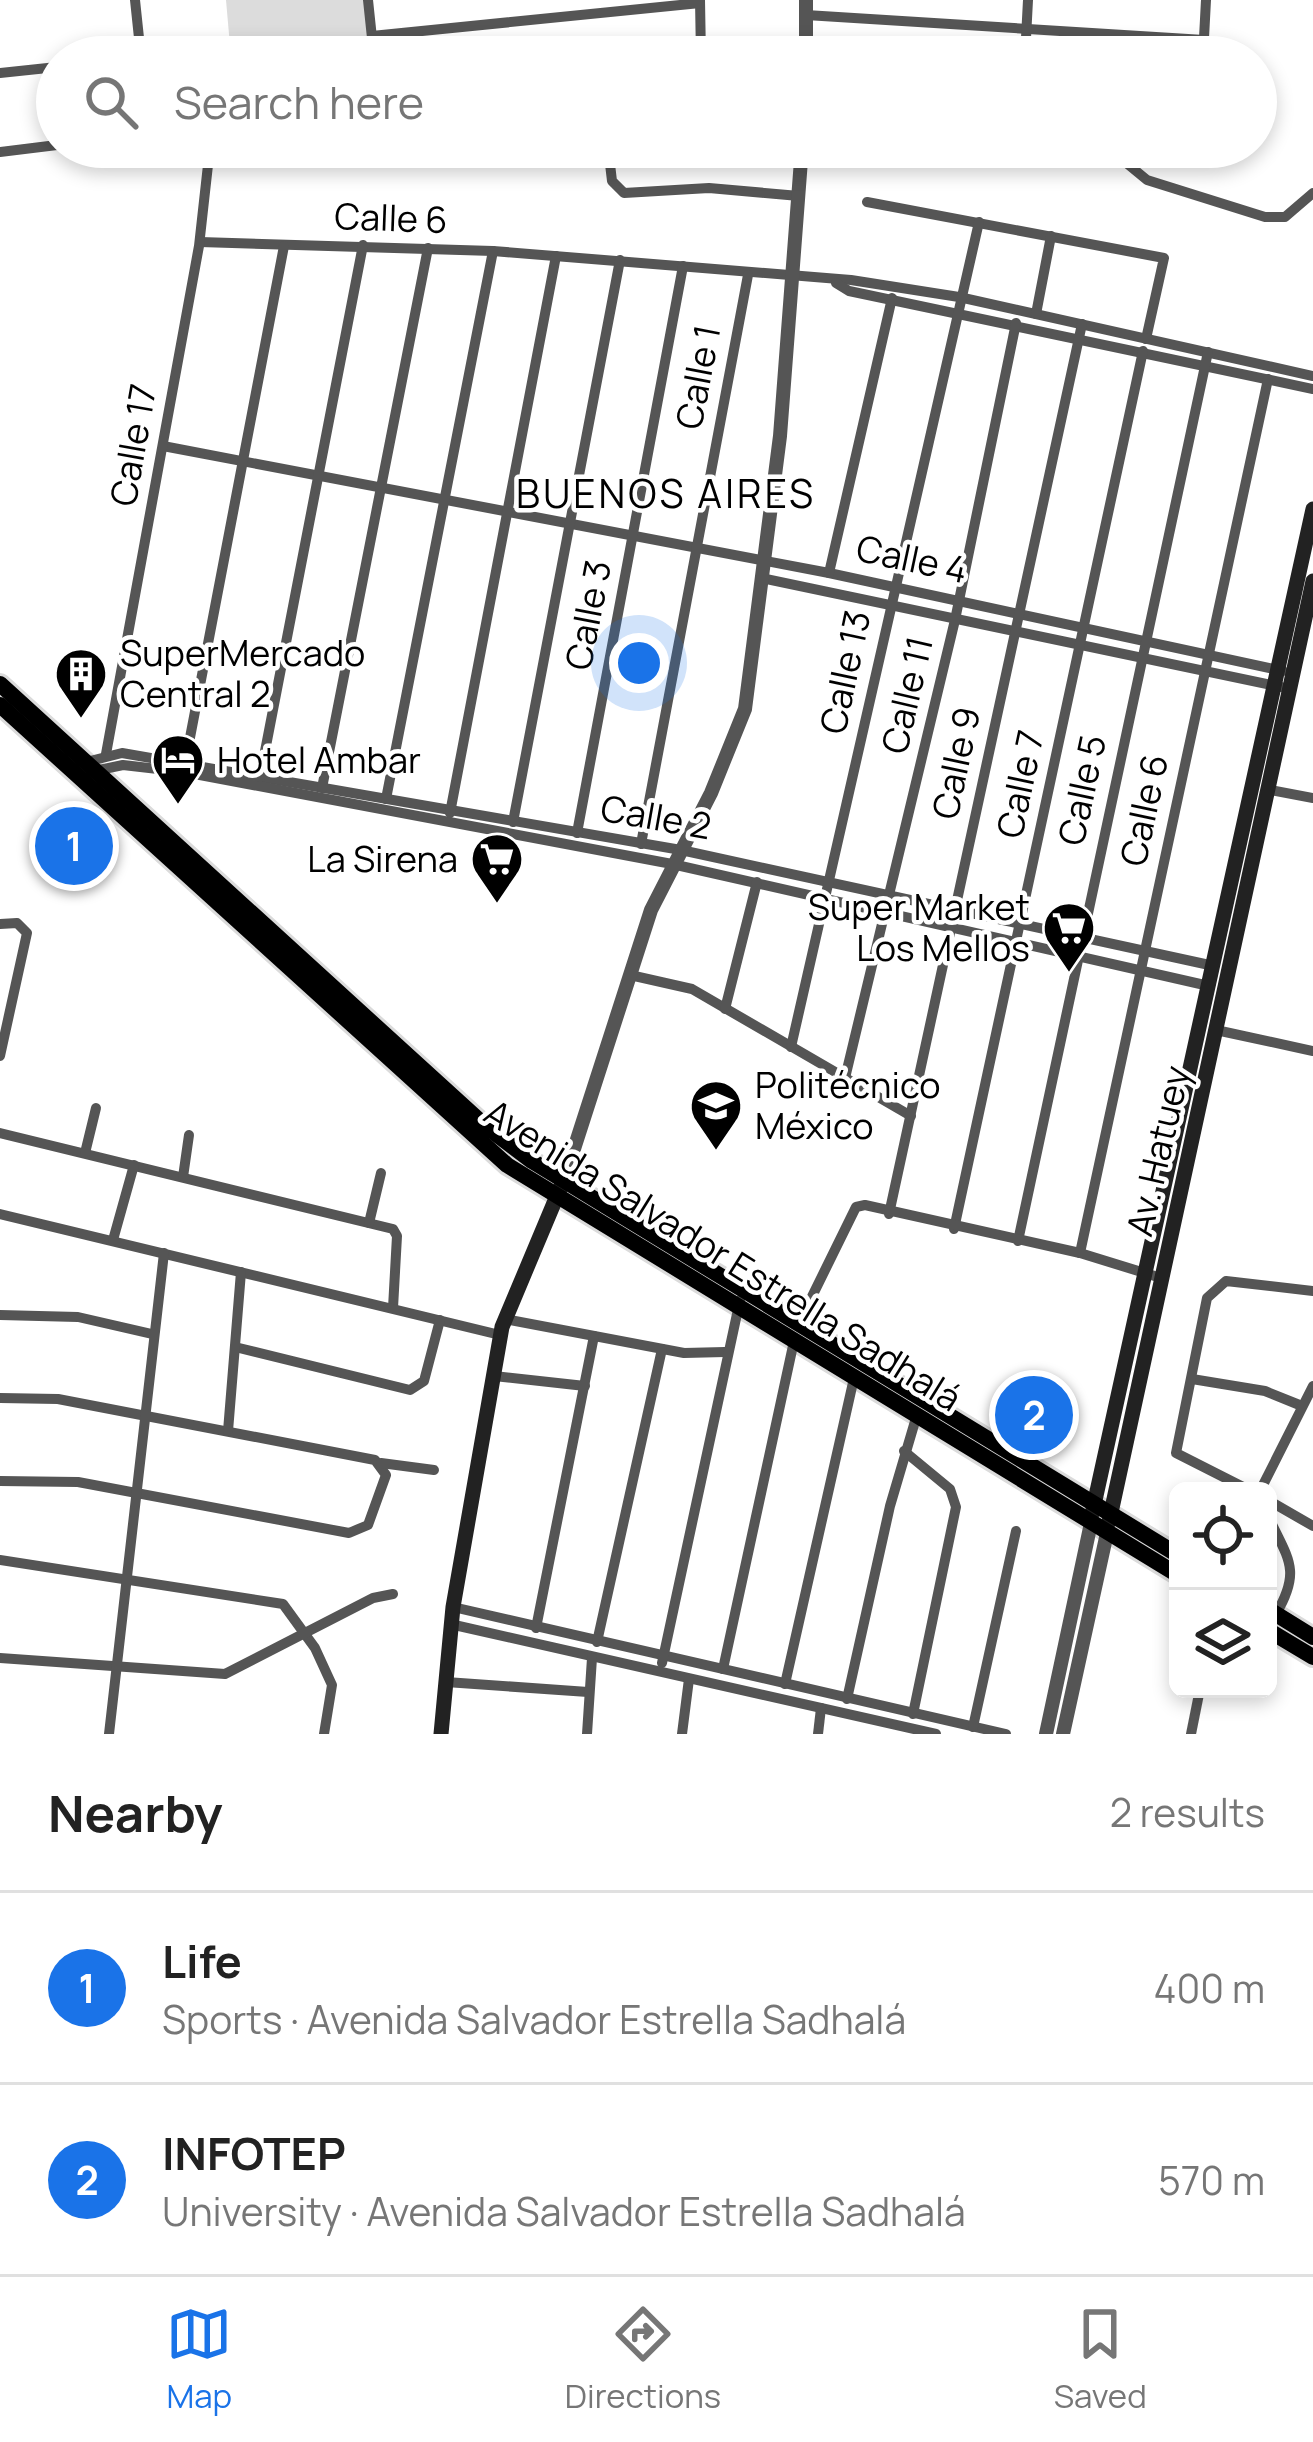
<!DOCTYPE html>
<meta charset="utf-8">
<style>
:root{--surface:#fff;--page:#f6f6f6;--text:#222;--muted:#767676;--line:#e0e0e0;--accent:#1a73e8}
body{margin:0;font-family:Manrope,sans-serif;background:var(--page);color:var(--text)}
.controls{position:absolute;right:36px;bottom:36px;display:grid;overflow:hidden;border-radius:18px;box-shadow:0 6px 18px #0003}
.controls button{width:108px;height:108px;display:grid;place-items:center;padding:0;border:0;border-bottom:3px solid var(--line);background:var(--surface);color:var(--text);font:60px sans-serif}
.you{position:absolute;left:639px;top:663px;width:42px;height:42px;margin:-30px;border:9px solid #fff;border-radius:50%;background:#1a73e8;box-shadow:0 0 0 18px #1a73e833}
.badge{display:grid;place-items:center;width:78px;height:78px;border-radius:50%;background:var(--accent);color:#fff;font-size:39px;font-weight:700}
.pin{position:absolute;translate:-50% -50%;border:6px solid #fff;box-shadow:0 3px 12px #0006}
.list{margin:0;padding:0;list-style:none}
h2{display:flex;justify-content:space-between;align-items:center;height:156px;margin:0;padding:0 48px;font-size:51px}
h2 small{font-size:39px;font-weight:400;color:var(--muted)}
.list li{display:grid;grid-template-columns:78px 1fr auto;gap:36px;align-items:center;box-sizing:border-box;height:192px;padding:0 48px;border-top:3px solid var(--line)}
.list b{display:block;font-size:45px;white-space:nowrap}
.list p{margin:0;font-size:39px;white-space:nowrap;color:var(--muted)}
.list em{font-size:39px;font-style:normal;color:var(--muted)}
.icon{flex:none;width:66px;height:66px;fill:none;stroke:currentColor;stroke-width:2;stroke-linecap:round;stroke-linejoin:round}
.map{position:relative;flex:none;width:1313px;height:1734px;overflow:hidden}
.search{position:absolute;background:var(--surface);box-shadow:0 6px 18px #0003;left:36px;right:36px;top:36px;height:132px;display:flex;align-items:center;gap:30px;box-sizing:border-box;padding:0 42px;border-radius:66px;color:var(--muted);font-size:45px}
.sheet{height:540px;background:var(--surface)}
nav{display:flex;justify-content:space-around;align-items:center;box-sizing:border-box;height:168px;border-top:3px solid var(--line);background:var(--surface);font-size:33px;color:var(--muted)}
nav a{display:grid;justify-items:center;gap:6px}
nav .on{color:var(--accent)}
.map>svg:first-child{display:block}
.pitch{fill:#dcdcdc}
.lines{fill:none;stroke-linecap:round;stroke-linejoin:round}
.trunk-casing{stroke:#dbdbdb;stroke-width:22}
.minor{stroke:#555;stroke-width:10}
.tertiary{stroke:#555;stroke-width:14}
.secondary{stroke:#222;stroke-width:15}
.trunk{stroke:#000;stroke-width:16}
.labels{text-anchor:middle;stroke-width:9;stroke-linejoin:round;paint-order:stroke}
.street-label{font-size:36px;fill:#000;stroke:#fff}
.poi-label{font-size:36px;fill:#000;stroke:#fff;text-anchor:start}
.neighbourhood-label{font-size:39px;letter-spacing:3px;fill:#000;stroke:#fff}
</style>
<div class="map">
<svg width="1313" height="1734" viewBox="0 0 1313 1734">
<rect width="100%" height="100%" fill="#fff"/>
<path class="pitch" d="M226,0H366L371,57H231Z"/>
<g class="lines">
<g class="trunk-casing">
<g id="trunk">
<path d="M0,684L483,1124L532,1161L1178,1555"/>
<path d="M0,705L507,1165L1178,1575"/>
<path d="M1268,1609L1313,1637"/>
<path d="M1268,1630L1313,1657"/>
</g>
</g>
<g class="minor">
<path d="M135,0L141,57"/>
<path d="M368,0L374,57"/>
<path d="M700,0L701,57"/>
<path d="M806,15L1204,40"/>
<path d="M372,36L700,3"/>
<path d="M1025,57L1028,0"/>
<path d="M1203,57L1206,0"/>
<path d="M0,73L57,67"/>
<path d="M608,147L612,181L624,193L709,188L799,196"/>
<path d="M1107,147L1147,180L1265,217H1285L1313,193"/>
<path d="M0,152L57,145"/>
<path d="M867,202L1164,258L1146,339"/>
<path d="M200,242L493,251L851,280L959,297L1313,376"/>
<path d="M836,283L849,291L1313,389"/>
<path d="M1036,314L1051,236"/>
<path d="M163,446L829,573L1283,671"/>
<path d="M829,573L892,298"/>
<path d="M761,578L1281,687"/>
<path d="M106,754L199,246L210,147"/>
<path d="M86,762L122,753L681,850L1214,966"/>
<path d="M184,769L284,246"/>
<path d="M94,771L123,765L184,772L672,864L1209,986"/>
<path d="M260,777L363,245"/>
<path d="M322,788L428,248"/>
<path d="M1270,790L1313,798"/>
<path d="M386,799L493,251"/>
<path d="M450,813L556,256"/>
<path d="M513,822L620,260"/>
<path d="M577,833L683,266"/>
<path d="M641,844L748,275"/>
<path d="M0,924L17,923L27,933L0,1056"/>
<path d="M630,975L692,989L911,1116"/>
<path d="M725,1009L757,882"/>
<path d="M1216,1030L1313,1051"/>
<path d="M791,1047L979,222"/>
<path d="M845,1078L955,620L1016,323"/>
<path d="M0,1133L393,1229L397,1236L393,1308"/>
<path d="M85,1153L96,1108"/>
<path d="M183,1177L189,1135"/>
<path d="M0,1214L500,1335"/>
<path d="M889,1214L1082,324"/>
<path d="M369,1223L381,1173"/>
<path d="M954,1229L1143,351"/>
<path d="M113,1240L134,1165"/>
<path d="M1018,1241L1208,352"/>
<path d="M1080,1253L1268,379"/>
<path d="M0,1315L78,1317L152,1334"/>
<path d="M505,1319L684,1353L725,1352"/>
<path d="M798,1325L856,1207L865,1205L1080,1253L1161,1278"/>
<path d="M235,1347L410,1390L424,1381L440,1320"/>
<path d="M494,1376L585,1386"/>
<path d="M1192,1379L1265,1391L1302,1406"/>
<path d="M0,1398L58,1399L375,1460L386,1475L368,1525L349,1533L78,1482L0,1481"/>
<path d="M228,1431L241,1272"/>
<path d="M904,1451L950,1489L956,1507L913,1714"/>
<path d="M381,1463L434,1470"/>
<path d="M1251,1491L1176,1453L1207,1298L1226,1281L1313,1291"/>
<path d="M1260,1491L1313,1386"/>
<path d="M1268,1500L1313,1526"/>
<path d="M1268,1516C1288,1559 1302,1570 1276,1614"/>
<path d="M0,1560L283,1604L315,1648L332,1685L324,1734"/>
<path d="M453,1607L1006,1734"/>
<path d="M450,1624L936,1734"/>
<path d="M536,1628L594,1336"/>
<path d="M597,1642L662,1349"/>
<path d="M0,1658L225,1674L373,1598L393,1594"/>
<path d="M662,1663L740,1300"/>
<path d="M723,1669L794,1341"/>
<path d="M446,1682L588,1692"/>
<path d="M785,1684L854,1378"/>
<path d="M847,1699L890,1506L916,1418"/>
<path d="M973,1727L1016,1531"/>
<path d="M109,1734L164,1253"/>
<path d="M587,1734L592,1658"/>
<path d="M682,1734L689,1679"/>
<path d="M818,1734L821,1708"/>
<path d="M1191,1734L1200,1689"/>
</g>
<g class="tertiary">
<path d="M806,57V0"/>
<path d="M563,1183L651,910L711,793L745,709L780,436L802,147"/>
<path d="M1046,1734L1091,1523"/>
<path d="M1063,1734L1107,1533"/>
</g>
<g class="secondary">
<path d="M1092,1514L1313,509"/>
<path d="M1109,1522L1313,581"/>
<path d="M441,1734L453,1607L502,1327L562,1184"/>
</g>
<use href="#trunk" class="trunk"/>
</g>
<defs>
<g id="building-pin" transform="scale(2.7)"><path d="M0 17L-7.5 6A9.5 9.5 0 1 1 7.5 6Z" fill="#000" stroke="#fff"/><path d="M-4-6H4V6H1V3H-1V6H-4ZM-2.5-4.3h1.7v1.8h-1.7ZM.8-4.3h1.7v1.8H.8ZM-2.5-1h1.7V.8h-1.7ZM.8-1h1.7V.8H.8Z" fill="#fff"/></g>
<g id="hotel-pin" transform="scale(2.7)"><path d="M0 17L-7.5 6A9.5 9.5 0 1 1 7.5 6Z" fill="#000" stroke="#fff"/><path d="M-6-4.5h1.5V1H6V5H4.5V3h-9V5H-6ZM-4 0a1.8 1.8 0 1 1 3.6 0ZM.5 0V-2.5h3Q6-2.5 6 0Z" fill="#fff"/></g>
<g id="supermarket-pin" transform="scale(2.7)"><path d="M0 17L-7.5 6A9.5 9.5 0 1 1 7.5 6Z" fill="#000" stroke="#fff"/><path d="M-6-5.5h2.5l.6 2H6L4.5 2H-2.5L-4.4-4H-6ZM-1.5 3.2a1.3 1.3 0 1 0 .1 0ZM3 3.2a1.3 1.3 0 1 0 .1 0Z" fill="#fff"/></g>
<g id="school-pin" transform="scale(2.7)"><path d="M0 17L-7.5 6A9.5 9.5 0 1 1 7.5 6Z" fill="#000" stroke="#fff"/><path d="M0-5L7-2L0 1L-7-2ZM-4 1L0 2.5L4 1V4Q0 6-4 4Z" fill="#fff"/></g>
</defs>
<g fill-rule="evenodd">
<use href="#building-pin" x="81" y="674"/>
<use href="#hotel-pin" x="178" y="760"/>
<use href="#supermarket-pin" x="497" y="859"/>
<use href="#supermarket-pin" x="1069" y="928"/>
<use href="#school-pin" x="716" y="1106"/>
</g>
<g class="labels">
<g class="street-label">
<text transform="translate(391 218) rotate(2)" y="13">Calle 6</text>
<text transform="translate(698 377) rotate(-79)" y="13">Calle 1</text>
<text transform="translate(133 445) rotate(-80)" y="13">Calle 17</text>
<text transform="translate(912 559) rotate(12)" y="13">Calle 4</text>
<text transform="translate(588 615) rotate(-79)" y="13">Calle 3</text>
<text transform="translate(845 672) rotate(-78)" y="13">Calle 13</text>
<text transform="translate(907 695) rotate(-77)" y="13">Calle 11</text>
<text transform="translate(956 763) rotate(-78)" y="13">Calle 9</text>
<text transform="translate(1020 784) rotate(-78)" y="13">Calle 7</text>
<text transform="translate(1082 790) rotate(-78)" y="13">Calle 5</text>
<text transform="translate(1144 810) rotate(-78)" y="13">Calle 6</text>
<text transform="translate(656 817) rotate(10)" y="13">Calle 2</text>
<text transform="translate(1158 1151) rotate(-77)" y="13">Av. Hatuey</text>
<text transform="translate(723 1255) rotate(32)" y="13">Avenida Salvador Estrella Sadhalá</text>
</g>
<g class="poi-label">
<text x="120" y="666">SuperMercado<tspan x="120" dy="41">Central 2</tspan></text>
<text x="217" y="773">Hotel Ambar</text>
<text x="458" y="872" text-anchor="end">La Sirena</text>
<text x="1030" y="920" text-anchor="end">Super Market<tspan x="1030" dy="41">Los Mellos</tspan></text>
<text x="755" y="1098">Politécnico<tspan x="755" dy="41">México</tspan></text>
</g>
<g class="neighbourhood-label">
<text x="666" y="508">BUENOS AIRES</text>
</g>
</g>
</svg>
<div class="controls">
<button><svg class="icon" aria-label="locate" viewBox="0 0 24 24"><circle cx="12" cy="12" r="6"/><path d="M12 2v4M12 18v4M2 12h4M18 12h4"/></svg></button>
<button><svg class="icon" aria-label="layers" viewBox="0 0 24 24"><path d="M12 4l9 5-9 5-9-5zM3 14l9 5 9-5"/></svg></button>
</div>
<div class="you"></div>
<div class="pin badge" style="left:74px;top:846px">1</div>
<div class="pin badge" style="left:1034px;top:1415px">2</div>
<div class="search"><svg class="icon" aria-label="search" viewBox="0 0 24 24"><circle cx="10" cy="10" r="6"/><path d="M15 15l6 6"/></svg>Search here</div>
</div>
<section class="sheet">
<h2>Nearby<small>2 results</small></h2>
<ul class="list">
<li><span class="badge">1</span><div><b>Life</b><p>Sports · Avenida Salvador Estrella Sadhalá</p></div><em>400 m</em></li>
<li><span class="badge">2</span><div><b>INFOTEP</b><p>University · Avenida Salvador Estrella Sadhalá</p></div><em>570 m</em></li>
</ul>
</section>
<nav>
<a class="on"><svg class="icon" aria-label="map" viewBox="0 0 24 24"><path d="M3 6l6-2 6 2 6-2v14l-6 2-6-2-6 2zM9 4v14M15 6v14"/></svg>Map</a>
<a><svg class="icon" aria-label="directions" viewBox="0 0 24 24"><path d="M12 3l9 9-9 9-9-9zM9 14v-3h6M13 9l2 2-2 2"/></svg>Directions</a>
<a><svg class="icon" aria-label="saved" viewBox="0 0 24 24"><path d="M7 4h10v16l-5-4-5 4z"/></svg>Saved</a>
</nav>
